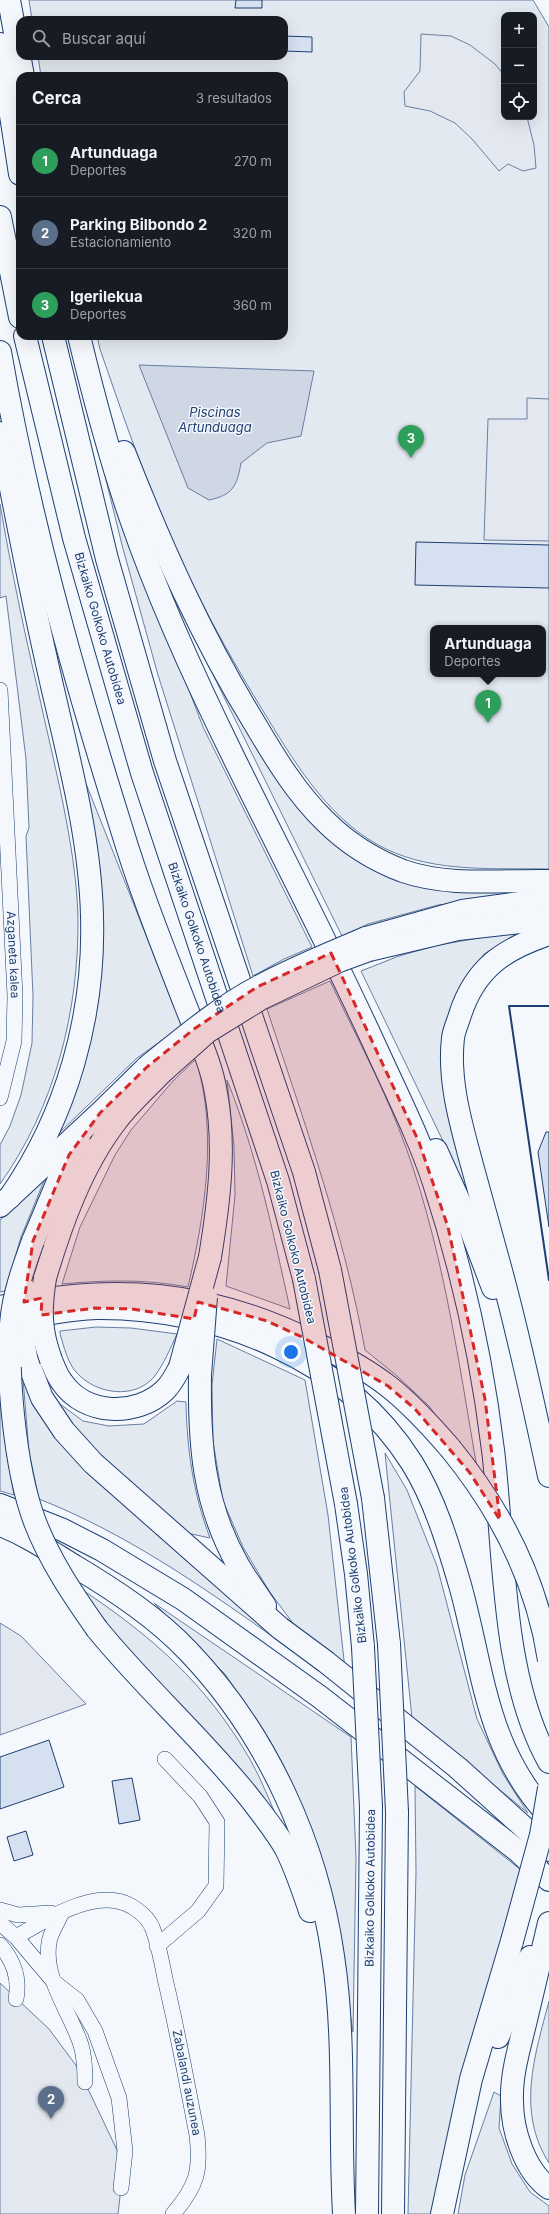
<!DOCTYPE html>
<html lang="es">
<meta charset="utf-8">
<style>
:root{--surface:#171b24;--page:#242831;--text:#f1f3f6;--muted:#9ea1a6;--line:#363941;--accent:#0f766e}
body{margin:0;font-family:Inter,sans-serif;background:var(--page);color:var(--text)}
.controls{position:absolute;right:12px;top:12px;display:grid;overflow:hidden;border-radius:8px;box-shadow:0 4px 16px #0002}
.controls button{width:36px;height:36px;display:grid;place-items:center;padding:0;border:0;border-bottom:1px solid var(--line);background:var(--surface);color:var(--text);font:20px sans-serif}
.you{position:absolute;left:291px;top:1352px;width:14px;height:14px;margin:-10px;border:3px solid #fff;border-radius:50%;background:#1a73e8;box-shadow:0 0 0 6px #1a73e833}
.badge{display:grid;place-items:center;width:26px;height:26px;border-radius:50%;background:var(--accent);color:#fff;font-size:13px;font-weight:700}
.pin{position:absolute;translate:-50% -33px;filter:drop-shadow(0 1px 2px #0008)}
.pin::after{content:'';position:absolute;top:21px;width:14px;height:12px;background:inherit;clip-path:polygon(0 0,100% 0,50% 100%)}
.popup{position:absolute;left:430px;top:625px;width:116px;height:52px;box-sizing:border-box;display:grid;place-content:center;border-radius:8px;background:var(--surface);filter:drop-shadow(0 1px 3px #0005);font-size:13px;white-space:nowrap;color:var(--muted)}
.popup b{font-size:15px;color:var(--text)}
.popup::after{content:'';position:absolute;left:50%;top:100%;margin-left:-8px;border:8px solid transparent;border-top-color:var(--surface)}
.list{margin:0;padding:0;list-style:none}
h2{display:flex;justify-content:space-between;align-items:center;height:52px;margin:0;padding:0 16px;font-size:17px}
h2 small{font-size:13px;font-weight:400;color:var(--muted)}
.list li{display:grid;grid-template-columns:26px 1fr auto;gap:12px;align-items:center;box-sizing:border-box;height:72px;padding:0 16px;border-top:1px solid var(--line)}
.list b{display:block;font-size:15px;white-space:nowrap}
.list p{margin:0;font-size:13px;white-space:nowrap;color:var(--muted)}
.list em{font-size:13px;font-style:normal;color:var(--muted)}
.icon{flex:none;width:22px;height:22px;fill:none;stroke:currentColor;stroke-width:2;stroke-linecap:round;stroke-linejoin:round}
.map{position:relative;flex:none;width:549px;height:2214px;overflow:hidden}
.search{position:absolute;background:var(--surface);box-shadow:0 4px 16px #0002;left:16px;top:16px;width:272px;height:44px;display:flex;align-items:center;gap:10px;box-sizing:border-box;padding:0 14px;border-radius:12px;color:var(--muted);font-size:15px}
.panel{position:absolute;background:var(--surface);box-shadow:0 4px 16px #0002;left:16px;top:72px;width:272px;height:268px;border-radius:12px}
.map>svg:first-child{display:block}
.green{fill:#e3e9f0;stroke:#687fa3;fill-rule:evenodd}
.parking{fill:#e3e8f0;stroke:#687fa3}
.water{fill:#cfd7e4;stroke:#687fa3}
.building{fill:#d5e0f0;stroke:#1d3f73}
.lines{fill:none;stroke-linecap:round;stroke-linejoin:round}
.minor-casing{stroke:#1d3f73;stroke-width:16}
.primary-casing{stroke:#1d3f73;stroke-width:24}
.motorway-casing{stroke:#1d3f73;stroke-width:24}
.minor{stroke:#f4f7fb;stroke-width:15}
.primary{stroke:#f4f7fb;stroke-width:22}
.motorway{stroke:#f4f7fb;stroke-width:22}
.primary-bridge-casing{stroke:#1d3f73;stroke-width:24;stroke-linecap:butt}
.motorway-bridge-casing{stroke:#1d3f73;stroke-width:24;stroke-linecap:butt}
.primary-bridge{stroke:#f4f7fb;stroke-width:22}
.motorway-bridge{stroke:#f4f7fb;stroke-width:22}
.wall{stroke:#1d3f73;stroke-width:2}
.marked{fill:#d62828;fill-opacity:0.2;stroke:#d62828;stroke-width:3;stroke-dasharray:8 5;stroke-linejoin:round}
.labels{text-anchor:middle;stroke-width:3;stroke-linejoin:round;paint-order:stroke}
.street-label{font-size:12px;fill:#1d3f73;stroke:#f4f7fb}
.water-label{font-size:13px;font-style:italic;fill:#1d3f73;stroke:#f4f7fb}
</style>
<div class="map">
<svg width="549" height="2214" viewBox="0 0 549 2214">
<rect width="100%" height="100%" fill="#f4f7fb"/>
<g class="green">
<path d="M29,0H533L549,27V869C495,868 436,873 386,849C332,823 298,768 268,719C229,656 193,591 164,522C140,466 120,407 100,349L97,336H284V76H41L38,56H284V20H32ZM504,15H534V117H504ZM433,628H543V674H433Z"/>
<path d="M83,386L145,574L203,727L312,947L284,959L253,976L158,675L122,545Z"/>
<path d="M0,504C11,568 24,631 39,695C54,764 76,846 78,917C79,1011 55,1107 0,1184V1145L10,1126L21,1095L32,1043L33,996L26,836L29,828L26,759L6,596L0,598Z"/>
<path d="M189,626L244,720L367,862L510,889L518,893L511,896L438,905L368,924L342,936Z"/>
<path d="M81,771L182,1026L137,1058L57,1135L70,1107L87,1050Z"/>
<path d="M521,931L484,954L467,977L452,1009L471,1199L361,971L399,956L438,945Z"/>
<path d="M330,981C353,1030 380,1080 399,1129C442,1239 458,1358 478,1474L429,1406L396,1375L365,1350C344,1233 304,1122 267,1009Z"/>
<path d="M196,1059C218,1132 205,1214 188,1287C146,1279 104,1280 62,1284L80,1227L115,1155L131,1130L173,1081Z"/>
<path d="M227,1080C257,1154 273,1232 290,1309L226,1286L235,1195L234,1146Z"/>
<path d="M46,1176L21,1237L5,1291L0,1292V1220Z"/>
<path d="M96,1327L131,1328L177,1334C170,1349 164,1364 154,1377C134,1400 96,1394 77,1373C68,1364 64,1347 60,1334V1331Z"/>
<path d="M217,1339L305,1380L328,1515L345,1669L295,1626L269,1591L243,1547L223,1501L213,1442L212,1385Z"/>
<path d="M23,1379L33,1404L85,1471L273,1637C199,1584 123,1532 39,1499L29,1452Z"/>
<path d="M0,1390L7,1455L14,1495L0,1491Z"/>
<path d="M56,1401L83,1421L109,1426L144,1424L177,1401L186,1402C187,1450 193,1493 210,1538L187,1533L100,1456L72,1425Z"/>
<path d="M385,1453L407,1490L437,1566L477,1719L503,1774L528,1813L412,1718Z"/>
<path d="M78,1587C152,1636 206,1683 251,1761C262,1781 270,1802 279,1822L128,1654Z"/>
<path d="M154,1603L351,1737L356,1858L353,2032L338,1933L311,1831L270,1741L225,1674Z"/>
<path d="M415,1786L521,1870L435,2214H408L416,1872Z"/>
<path d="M549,2001V2163C516,2111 535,2055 549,2001Z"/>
<path d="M494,2092L501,2096L499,2128L512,2164L530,2192L549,2206V2214H458L465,2175Z"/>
</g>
<g class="parking">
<path d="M421,34L451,36L470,45L495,64L504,75V117H527L534,145L536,168L523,171L508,164L499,171L472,139L455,123L430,111L405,106L404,92L420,71Z"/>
<path d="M527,398L549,399V541L484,540L488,419H527Z"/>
<path d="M0,1623L21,1636L86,1704L0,1735Z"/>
<path d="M0,1983L49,2029L78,2068L117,2150L121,2188L118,2214H0Z"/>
</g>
<path class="water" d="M139,365L314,371L301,436L267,443L241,463C237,486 233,495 209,500L188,488Z"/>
<g class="building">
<path d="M236,0H262V8H235Z"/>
<path d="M284,36L312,37V52L284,51Z"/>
<path d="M416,542L549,545V588L415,585Z"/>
<path d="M546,1132H549V1227L538,1152Z"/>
<path d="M49,1740L64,1787L0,1809V1757Z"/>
<path d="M132,1778L140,1820L119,1824L112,1781Z"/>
<path d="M26,1831L33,1855L14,1861L7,1837Z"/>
</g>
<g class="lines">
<g class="minor-casing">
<g id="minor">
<path id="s1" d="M0,690L15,996L14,1041L0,1098"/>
<path d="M0,1910L18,1915L51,1913"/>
<path d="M62,1912C58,1922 50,1933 49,1943C43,1979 71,2013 81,2045C85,2058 85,2070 85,2082"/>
<path d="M0,1923L16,1937L54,1982L77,2000L95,2031L119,2098L125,2151L121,2188"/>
<path id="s2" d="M16,1937C42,1922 85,1894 117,1901C130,1903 146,1914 152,1927C159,1944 162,1965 166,1983C178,2033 187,2084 197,2135C201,2171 197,2186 173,2214"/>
<path d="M0,1945C14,1961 20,1978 16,1999"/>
<path d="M157,1946L198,1911L216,1886L217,1822L200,1796L165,1759"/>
</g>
</g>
<g class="primary-casing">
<g id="primary">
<path d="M366,938L462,911L549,899"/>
<path d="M0,1206L100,1113L147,1067"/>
<path d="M33,1241L69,1155L79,1141"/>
<path d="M0,1324C32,1317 64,1309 97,1308C216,1307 346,1358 412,1463C435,1500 448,1544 460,1585C484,1671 485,1747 549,1816"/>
<path d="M26,1357L42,1398L64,1431L93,1463L280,1628L326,1662L458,1768L549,1850"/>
<path d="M200,1375C199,1444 203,1503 238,1565C246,1579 256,1592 265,1606"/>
<path d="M0,1505L63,1530L102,1550L183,1599L320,1697L536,1865"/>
</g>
</g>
<g class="motorway-casing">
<g id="motorway">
<path d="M9,0L23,76"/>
<path d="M0,44L20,174"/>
<path d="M0,217L20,317"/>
<path id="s3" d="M25,336L74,538L142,773L278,1181L304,1279"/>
<path d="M53,336L107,559L165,761L304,1172L330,1270"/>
<path d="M79,336C94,398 110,459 131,519C159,600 195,679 233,756C281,854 332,951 377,1050C397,1094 419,1137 434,1183C462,1269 482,1360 493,1450C505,1548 500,1674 549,1762"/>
<path d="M0,352C28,513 72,671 121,827C139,887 162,945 185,1004C196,1033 211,1061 216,1093C226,1147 219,1202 210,1257"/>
<path d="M0,433C15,508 29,584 46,659C64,742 90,830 92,916C95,1015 67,1115 10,1197"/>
<path d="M124,452C161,546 202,638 255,724C275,758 297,794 325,821C347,843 374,860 403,871C449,887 502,880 549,881"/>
<path d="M549,934C504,949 475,968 460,1015C458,1022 454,1030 453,1038C448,1081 461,1124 472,1165C481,1199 491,1233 500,1267C519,1336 534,1406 549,1476"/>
<path d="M369,950L458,929L549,919"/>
<path d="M436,1150L465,1214L493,1288"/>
<path d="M45,1278C61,1224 82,1165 117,1120C130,1103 147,1088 161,1073"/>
<path d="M0,1307C115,1283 209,1290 315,1343C340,1355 366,1369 388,1386C411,1404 431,1426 450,1448"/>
<path d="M51,1360C54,1367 57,1376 62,1382C85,1416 137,1417 165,1390C171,1384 176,1375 180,1367"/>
<path d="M373,1498L389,1644"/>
<path d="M346,1504L356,1574L363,1647"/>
<path d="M0,1525C27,1535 51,1552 76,1567C116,1591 157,1618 189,1652C267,1734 317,1844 333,1956C346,2041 339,2128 344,2214"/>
<path d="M97,1629C145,1688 202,1738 249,1797C262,1814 276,1831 286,1849C296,1869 303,1890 310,1911"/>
<path d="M521,1854L549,1880"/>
<path d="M549,1923C541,1957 533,1990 525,2024C519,2049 511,2075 512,2101C512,2131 525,2171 549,2188"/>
<path d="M498,2037L530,1957"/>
<path id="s4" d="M367,2214L371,1807"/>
<path d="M393,2214L397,1812"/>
<path d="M442,2214L471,2079L512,1941"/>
</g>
</g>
<use href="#minor" class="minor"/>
<use href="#primary" class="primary"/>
<use href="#motorway" class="motorway"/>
<g class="primary-bridge-casing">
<g id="primary-bridge">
<path d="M147,1067C182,1039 218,1008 258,987C293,968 330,953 366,938"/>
<path d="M25,1290L23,1338L26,1357"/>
<path d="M200,1375L206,1297"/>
</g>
</g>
<g class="motorway-bridge-casing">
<g id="motorway-bridge">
<path d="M161,1073L207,1032L262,998L339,961L369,950"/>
<path d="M33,1241C25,1263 17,1285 13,1308C4,1363 15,1470 35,1522C50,1561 73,1595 97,1629"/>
<path d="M330,1270L373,1498"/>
<path d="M45,1278C40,1310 40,1330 51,1360"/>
<path d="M304,1279L346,1504"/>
<path d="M180,1367L210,1257"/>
<path d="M450,1448C500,1509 537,1581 549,1660"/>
<path d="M389,1644L397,1812"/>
<path d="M363,1647L371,1807"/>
<path d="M512,1941L541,1835L549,1788"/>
</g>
</g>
<use href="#primary-bridge" class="primary-bridge"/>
<use href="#motorway-bridge" class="motorway-bridge"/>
<path class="wall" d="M549,1006H509L549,1280"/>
</g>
<path class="marked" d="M331,953L419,1142L448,1227L485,1399L500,1520L470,1473L415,1409L388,1386L304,1338L267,1321L198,1302L194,1319L132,1309L95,1308L41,1315L42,1298L24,1302L33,1241L69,1155L100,1113L147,1067L194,1029L257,987Z"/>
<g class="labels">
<g class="street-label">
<text dy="4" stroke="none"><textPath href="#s3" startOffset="302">Bizkaiko Golkoko Autobidea</textPath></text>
<text dy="4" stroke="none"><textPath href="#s3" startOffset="626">Bizkaiko Golkoko Autobidea</textPath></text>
<text dy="4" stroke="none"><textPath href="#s1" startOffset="265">Azganeta kalea</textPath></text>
<text transform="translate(293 1247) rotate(76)" y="4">Bizkaiko Golkoko Autobidea</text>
<text transform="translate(353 1565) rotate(-97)" y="4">Bizkaiko Golkoko Autobidea</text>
<text dy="4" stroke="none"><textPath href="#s4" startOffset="326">Bizkaiko Golkoko Autobidea</textPath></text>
<text dy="4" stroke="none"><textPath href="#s2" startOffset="314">Zabalandi auzunea</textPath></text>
</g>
<g class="water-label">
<text x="215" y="417">Piscinas<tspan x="215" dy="15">Artunduaga</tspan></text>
</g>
</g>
</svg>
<div class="controls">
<button>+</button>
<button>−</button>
<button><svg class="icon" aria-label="locate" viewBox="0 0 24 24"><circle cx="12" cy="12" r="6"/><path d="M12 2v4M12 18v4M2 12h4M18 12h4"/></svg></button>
</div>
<div class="you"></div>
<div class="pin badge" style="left:488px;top:723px;background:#2e9e5b">1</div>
<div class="popup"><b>Artunduaga</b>Deportes</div>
<div class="pin badge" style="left:51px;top:2119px;background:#5c6f8a">2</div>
<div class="pin badge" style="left:411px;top:458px;background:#2e9e5b">3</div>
<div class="search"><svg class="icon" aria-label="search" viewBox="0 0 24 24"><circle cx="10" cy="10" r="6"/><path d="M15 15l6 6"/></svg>Buscar aquí</div>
<section class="panel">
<h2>Cerca<small>3 resultados</small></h2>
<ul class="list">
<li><span class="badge" style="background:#2e9e5b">1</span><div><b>Artunduaga</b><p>Deportes</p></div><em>270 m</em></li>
<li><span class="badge" style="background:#5c6f8a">2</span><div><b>Parking Bilbondo 2</b><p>Estacionamiento</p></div><em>320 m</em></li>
<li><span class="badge" style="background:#2e9e5b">3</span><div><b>Igerilekua</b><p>Deportes</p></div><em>360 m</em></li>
</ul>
</section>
</div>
